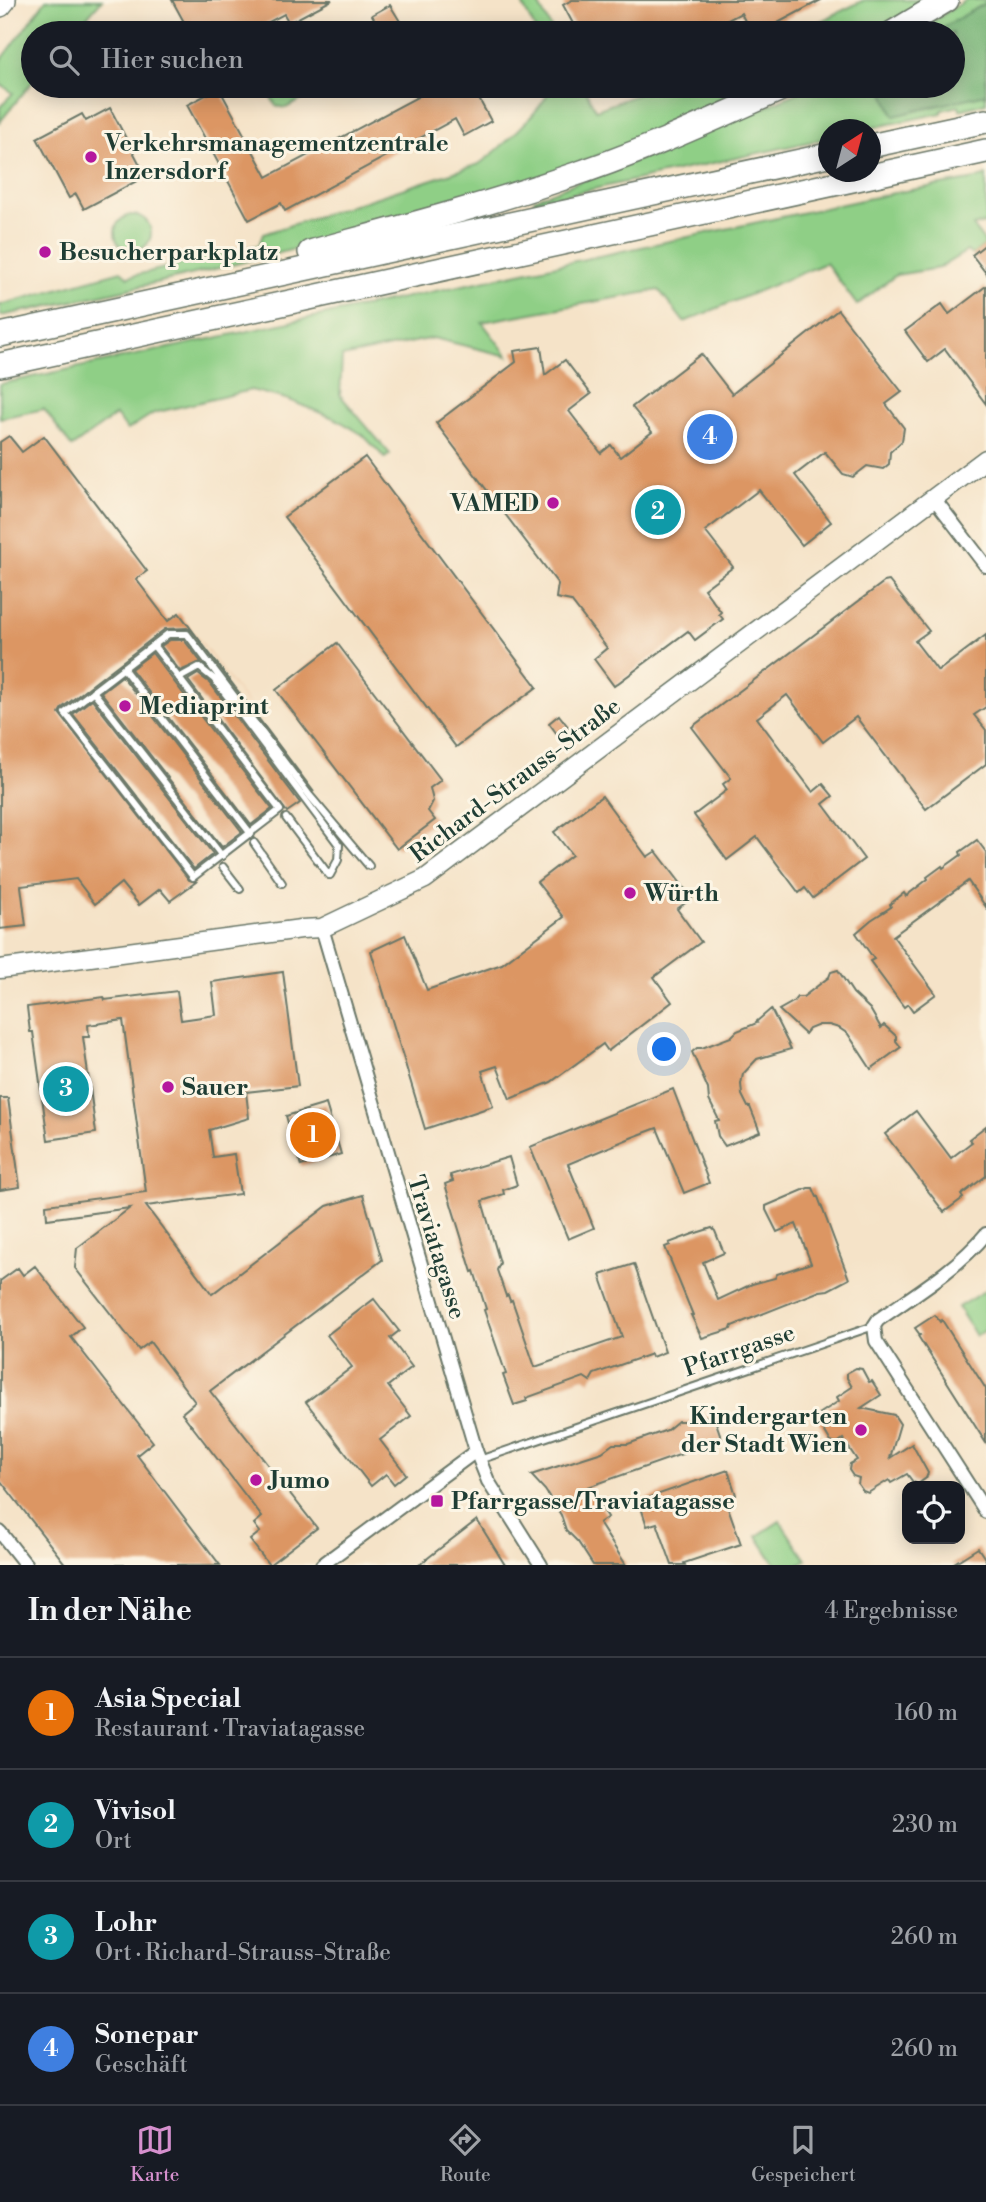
<!DOCTYPE html>
<html lang="de">
<meta charset="utf-8">
<style>
:root{--surface:#171b24;--page:#242831;--text:#f1f3f6;--muted:#9ea1a6;--line:#363941;--accent:#d690ce}
body{margin:0;font-family:"Libre Bodoni",serif;background:var(--page);color:var(--text)}
.controls{position:absolute;right:21px;bottom:21px;display:grid;overflow:hidden;border-radius:14px;box-shadow:0 4px 18px #0003}
.controls button{width:63px;height:63px;display:grid;place-items:center;padding:0;border:0;border-bottom:2px solid var(--line);background:var(--surface);color:var(--text);font:35px sans-serif}
.compass{position:absolute;left:818px;top:119px;width:63px;height:63px;border-radius:50%;background:var(--surface);box-shadow:0 4px 18px #0003;rotate:36deg}
.you{position:absolute;left:665px;top:1050px;width:24px;height:24px;margin:-18px;border:5px solid #fff;border-radius:50%;background:#1a73e8;box-shadow:0 0 0 10px #1a73e833}
.badge{display:grid;place-items:center;width:46px;height:46px;border-radius:50%;background:var(--accent);color:#fff;font-size:23px;font-weight:700}
.pin{position:absolute;translate:-50% -50%;border:4px solid #fff;box-shadow:0 2px 7px #0006}
.list{margin:0;padding:0;list-style:none}
h2{display:flex;justify-content:space-between;align-items:center;height:91px;margin:0;padding:0 28px;font-size:30px}
h2 small{font-size:23px;font-weight:400;color:var(--muted)}
.list li{display:grid;grid-template-columns:46px 1fr auto;gap:21px;align-items:center;box-sizing:border-box;height:112px;padding:0 28px;border-top:2px solid var(--line)}
.list b{display:block;font-size:26px;white-space:nowrap}
.list p{margin:0;font-size:23px;white-space:nowrap;color:var(--muted)}
.list em{font-size:23px;font-style:normal;color:var(--muted)}
.icon{flex:none;width:38px;height:38px;fill:none;stroke:currentColor;stroke-width:2;stroke-linecap:round;stroke-linejoin:round}
.map{position:relative;flex:none;width:986px;height:1565px;overflow:hidden}
.search{position:absolute;background:var(--surface);box-shadow:0 4px 18px #0003;left:21px;right:21px;top:21px;height:77px;display:flex;align-items:center;gap:18px;box-sizing:border-box;padding:0 24px;border-radius:38px;color:var(--muted);font-size:26px}
.sheet{height:539px;background:var(--surface)}
nav{display:flex;justify-content:space-around;align-items:center;box-sizing:border-box;height:98px;border-top:2px solid var(--line);background:var(--surface);font-size:19px;color:var(--muted)}
nav a{display:grid;justify-items:center;gap:4px}
nav .on{color:var(--accent)}
.map>svg:first-child{display:block}
.green{fill:#8fcf86;stroke:#57865d;stroke-width:2}
.forest{fill:#73b273;stroke:#497854;stroke-width:2}
.building{fill:#dc9663}
.lines{fill:none;stroke-linecap:round;stroke-linejoin:round}
.service-casing{stroke:#6a7768;stroke-width:10}
.minor-casing{stroke:#6a7768;stroke-width:16}
.secondary-casing{stroke:#6a7768;stroke-width:21}
.motorway-casing{stroke:#6a7768;stroke-width:26}
.service{stroke:#fff;stroke-width:6}
.minor{stroke:#fff;stroke-width:12}
.secondary{stroke:#fff;stroke-width:18}
.motorway{stroke:#fff;stroke-width:23}
.poi-dot{fill:#b5179e;stroke:#fcf5e5;stroke-width:2.5}
.labels{text-anchor:middle;stroke-width:6;stroke-linejoin:round;paint-order:stroke}
.poi-label{font-size:24px;font-weight:bold;fill:#1f3d34;stroke:#fcf5e5;text-anchor:start}
.street-label{font-size:24px;fill:#1f3d34;stroke:#fcf5e5}
</style>
<div class="map">
<svg width="986" height="1565" viewBox="0 0 986 1565">
<rect width="100%" height="100%" fill="#fcf5e5"/>
<filter id="ink" filterUnits="userSpaceOnUse"><feTurbulence type="fractalNoise" baseFrequency=".0143" numOctaves="2"/><feDisplacementMap in="SourceGraphic" scale="14" xChannelSelector="R" yChannelSelector="G"/><feConvolveMatrix kernelMatrix="1 2 1 2 8 2 1 2 1" color-interpolation-filters="sRGB"/></filter>
<filter id="wash" filterUnits="userSpaceOnUse"><feTurbulence type="fractalNoise" baseFrequency=".00686" numOctaves="4" result="noise"/><feDisplacementMap in="SourceGraphic" scale="28" xChannelSelector="R" yChannelSelector="G"/><feGaussianBlur stdDeviation="1.57" result="paint"/><feColorMatrix in="noise" values="0 0 0 0 0 0 0 0 0 0 0 0 0 0 0 0 0 1.4 0 .05"/><feComposite in="paint" operator="in"/></filter>
<g filter="url(#wash)">
<rect width="100%" height="100%" fill="#f5e3c8"/>
<g class="green">
<path d="M46,0H102L73,33H33V81L0,122V107L13,93L0,84V62Z"/>
<path d="M520,0H536L554,33H537Z"/>
<path d="M864,0H930L873,33H797Z"/>
<path d="M966,0H986V3L933,33H914Z"/>
<path d="M265,86H319L318,91L286,108L276,106Z"/>
<path d="M551,86H583L596,110L660,86H767C700,115 633,143 565,168C381,232 191,278 0,316V305L121,271L128,277L259,245L263,234L479,164C498,151 545,108 551,86Z"/>
<path d="M813,86H881L894,115L986,94V103L960,110L959,106L942,110V113L866,129L828,130V138L534,202V199L707,132Z"/>
<path d="M986,175V223L973,226L986,244L972,255L967,251L939,268L896,275L857,305L826,263L684,322L659,290L482,322L508,356L433,338L342,357L340,395L390,454L385,458L363,435L336,419L286,399L251,390L154,413L127,430L116,415L72,447L44,409L0,418V384L899,192L976,179Z"/>
<circle cx="133" cy="233" r="18"/>
<path d="M986,1290V1330L976,1336L958,1307Z"/>
<path d="M780,1521L806,1560L797,1565H776L757,1536Z"/>
</g>
<path class="forest" d="M986,3V94L894,116L881,86H953V33H933Z"/>
<g id="blocks">
<g class="building">
<path d="M172,0H332L289,23L284,14L248,33H190Z"/>
<path d="M572,0H821L759,33H751L741,13L703,33H578L563,5Z"/>
<path d="M390,5L401,23L382,33L372,15Z"/>
<path d="M423,86H472L491,121L464,136L455,119L285,211L281,203L249,220L187,105L219,88L267,177L427,92Z"/>
<path d="M110,108L146,176L84,209L76,194L69,198L37,138L82,114L86,121Z"/>
<path d="M986,244V273L972,255Z"/>
<path d="M986,286V404L945,349L928,362L905,331L942,304L949,314Z"/>
<path d="M838,310L902,392L886,404L904,428L902,441L890,452L889,464L883,469L867,466L853,477L843,474L825,452L795,475L831,522L802,545L759,490L705,531L733,567L704,589L721,612L719,614L723,619L695,640L688,631L614,686L594,659L607,648L571,601L556,598L558,584L436,423L516,362L514,351L541,347L545,375L565,360L591,394L569,411L601,453L611,445L620,457L652,432L632,407L701,354L732,394Z"/>
<path d="M9,436L22,452L44,436L147,571L136,579L168,621L179,613L314,792L192,631L187,628L165,629L62,708L59,713L189,880L196,882L170,901L160,889L139,905L121,883L95,904L76,879L21,886L26,926L0,929V442Z"/>
<path d="M365,457L537,687L456,747L284,517Z"/>
<path d="M889,581L929,631L915,641L938,671L986,635V707L974,715L986,730V764L926,809L856,717L823,742L787,695L757,718L813,792L823,784L833,796L823,804L864,859L813,898L805,888L799,893L757,837L727,860L694,815L727,790L723,784L731,778L692,727L884,582Z"/>
<path d="M170,640H184L201,662L180,671L161,646Z"/>
<path d="M337,643L441,780L430,788L433,801L428,811L435,820L397,849L276,690Z"/>
<path d="M152,653L272,809L251,825L131,669Z"/>
<path d="M198,674L210,683L300,803L287,812L188,680Z"/>
<path d="M122,676L242,832L222,847L101,692Z"/>
<path d="M92,699L213,854L194,869L73,714Z"/>
<path d="M559,715L573,733L562,741L549,723Z"/>
<path d="M602,796L647,857L656,851L692,898L677,909L701,942L654,977L672,1002L608,1051L603,1044L551,1082L510,1099L497,1066L482,1071L493,1106L425,1129L371,951L405,935L427,990L502,964L564,917L537,882L572,855L554,832Z"/>
<path d="M977,840L986,852V907L968,881L893,936L936,994L913,1011L908,1004L904,1007L898,999L870,961L874,959L856,933L871,920L891,907L890,904L904,893L906,896L928,879L927,877L942,866L943,868L961,855L960,852Z"/>
<path d="M838,970L853,993L870,1009L881,1028L884,1025L896,1036V1041L901,1047L871,1069L848,1034L839,1028L829,1025H819L809,1029L805,1034L779,1010L793,1002L797,997H803L829,977L831,972Z"/>
<path d="M283,972L298,1086L246,1092L249,1118L209,1130L213,1157L234,1154L240,1194L146,1206L212,1294L327,1206L363,1195L382,1260L210,1391L317,1528L269,1565L250,1540L260,1532L254,1524L262,1517L182,1413L195,1402L150,1342L139,1350L75,1268L77,1248L130,1208L47,1219L46,1205L146,1192L123,1020L88,1025L89,1037H83L96,1133L48,1140L33,1032H30L27,1007L104,997L105,1000L177,991L181,1020L216,1015L212,982Z"/>
<path d="M771,1009L791,1049L757,1059L743,1074L741,1084L742,1095L748,1107H750L760,1132L725,1146L718,1136L715,1121L719,1120L709,1100L708,1089L692,1052L697,1048H702L731,1037L737,1031L757,1023L756,1022Z"/>
<path d="M673,1089L709,1183L684,1193L657,1128L633,1137L568,1164L594,1228L568,1239L530,1147Z"/>
<path d="M0,1098H8L20,1187L0,1190Z"/>
<path d="M326,1104L341,1154L301,1166L286,1116Z"/>
<path d="M916,1111L951,1158L972,1142L969,1139L986,1126V1176L961,1195L963,1198L944,1212L885,1134Z"/>
<path d="M509,1157L517,1185L503,1190L504,1194L482,1201L500,1263L497,1270L506,1296L508,1295L510,1301L512,1300L535,1367L622,1337L600,1275L634,1264L665,1352L652,1357L651,1354L594,1374L590,1381L584,1377L526,1398L527,1401L514,1405L503,1375L506,1374L484,1310L486,1309L474,1271L472,1272L445,1184L453,1181L450,1175Z"/>
<path d="M808,1188H813L817,1197H818L849,1279L828,1290L820,1291L732,1326L731,1329L702,1338L691,1315H693L665,1247L670,1245L669,1243L693,1234L712,1228L715,1231L724,1253L703,1262L718,1300L752,1284L775,1278L777,1274L811,1263L796,1224L777,1232L766,1210V1206Z"/>
<path d="M35,1266L83,1327L71,1337L153,1442L137,1455L220,1565H66L0,1480V1281L18,1268L23,1275Z"/>
<path d="M374,1299L399,1331L390,1338L412,1367L388,1386L411,1416L380,1440L406,1474L394,1484L386,1474L371,1486L306,1402L352,1367L327,1335Z"/>
<path d="M935,1315L940,1322L942,1320L986,1389V1443L918,1336L920,1335L915,1328Z"/>
<path d="M856,1368L862,1369L869,1382L872,1381L881,1395L861,1408L894,1415L900,1424L890,1458L912,1444L928,1473L926,1478L918,1484L913,1482L907,1474L891,1483L889,1480L868,1493L863,1491L858,1484L859,1478L853,1476L849,1470L850,1464L857,1460L843,1439L836,1444L831,1442L818,1420L819,1414L839,1401L837,1397L852,1387L847,1378V1373Z"/>
<path d="M713,1414L722,1440L588,1487L608,1517L599,1523L626,1565H593L578,1542L566,1530L561,1515L545,1490L531,1475L602,1452L613,1444H628L667,1430L678,1421H692Z"/>
<path d="M728,1470L736,1495L725,1499L741,1544L684,1563L685,1565H672L657,1523L647,1526L639,1501Z"/>
<path d="M477,1520L505,1565H419L438,1550Z"/>
<path d="M978,1548L986,1560V1565H951Z"/>
</g>
</g>
</g>
<g filter="url(#ink)">
<use href="#blocks" fill-opacity="0" stroke="#6a7768" stroke-width="2"/>
<g class="lines">
<g class="service-casing">
<g id="service">
<path d="M153,645L179,678"/>
<path d="M123,668L251,834"/>
<path d="M93,691L222,856"/>
<path d="M286,818L329,875"/>
<path d="M254,843L282,883"/>
<path d="M223,867L240,889"/>
<path d="M330,875L338,860L339,845L231,701L214,679L199,667L179,678L280,810L193,877L65,713L168,634H187L310,796L369,866"/>
<path d="M479,1460L874,1326"/>
</g>
</g>
<g class="minor-casing">
<g id="minor">
<path d="M933,497L986,566"/>
<path d="M322,928L476,1451L488,1481L541,1565"/>
<path d="M986,1234C957,1269 915,1294 878,1320L874,1326L876,1341L986,1512"/>
<path d="M0,1532L26,1565"/>
<path d="M322,1565L476,1451"/>
</g>
</g>
<g class="secondary-casing">
<path id="secondary" d="M0,969L301,929L322,928L425,879L986,459"/>
</g>
<g class="motorway-casing">
<g id="motorway">
<path d="M0,5L4,0"/>
<path d="M892,33L947,0"/>
<path d="M870,146L986,121"/>
<path d="M310,252C394,229 479,207 561,179C639,154 714,119 788,86"/>
<path d="M0,335L828,155"/>
<path d="M0,365L986,151"/>
</g>
</g>
<use href="#service" class="service"/>
<use href="#minor" class="minor"/>
<use href="#secondary" class="secondary"/>
<use href="#motorway" class="motorway"/>
</g>
</g>
<g class="poi-dot">
<circle cx="91" cy="157" r="7"/>
<circle cx="45" cy="252" r="7"/>
<circle cx="553" cy="503" r="7"/>
<circle cx="125" cy="706" r="7"/>
<circle cx="630" cy="893" r="7"/>
<circle cx="168" cy="1087" r="7"/>
<circle cx="861" cy="1430" r="7"/>
<circle cx="256" cy="1480" r="7"/>
<rect x="430" y="1494" width="14" height="14" rx="3.5"/>
</g>
<g class="labels">
<g class="poi-label">
<text x="105" y="151">Verkehrsmanagementzentrale<tspan x="105" dy="28">Inzersdorf</tspan></text>
<text x="59" y="260">Besucherparkplatz</text>
<text x="539" y="511" text-anchor="end">VAMED</text>
<text x="139" y="714">Mediaprint</text>
<text x="644" y="901">Würth</text>
<text x="182" y="1095">Sauer</text>
<text x="847" y="1424" text-anchor="end">Kindergarten<tspan x="847" dy="28">der Stadt Wien</tspan></text>
<text x="270" y="1488">Jumo</text>
<text x="451" y="1509">Pfarrgasse/Traviatagasse</text>
</g>
<g class="street-label">
<text transform="translate(515 780) rotate(-37)" y="8">Richard-Strauss-Straße</text>
<text transform="translate(437 1247) rotate(73)" y="8">Traviatagasse</text>
<text transform="translate(739 1350) rotate(-19)" y="8">Pfarrgasse</text>
</g>
</g>
</svg>
<div class="controls">
<button><svg class="icon" aria-label="locate" viewBox="0 0 24 24"><circle cx="12" cy="12" r="6"/><path d="M12 2v4M12 18v4M2 12h4M18 12h4"/></svg></button>
</div>
<svg class="compass" viewBox="-18 -18 36 36"><path d="M0-13l5 13h-10z" fill="#e53935"/><path d="M0 13l5-13h-10z" fill="#9ea1a6"/></svg>
<div class="you"></div>
<div class="pin badge" style="left:313px;top:1135px;background:#e8710a">1</div>
<div class="pin badge" style="left:658px;top:512px;background:#0f9aa8">2</div>
<div class="pin badge" style="left:66px;top:1089px;background:#0f9aa8">3</div>
<div class="pin badge" style="left:710px;top:437px;background:#3f7fe0">4</div>
<div class="search"><svg class="icon" aria-label="search" viewBox="0 0 24 24"><circle cx="10" cy="10" r="6"/><path d="M15 15l6 6"/></svg>Hier suchen</div>
</div>
<section class="sheet">
<h2>In der Nähe<small>4 Ergebnisse</small></h2>
<ul class="list">
<li><span class="badge" style="background:#e8710a">1</span><div><b>Asia Special</b><p>Restaurant · Traviatagasse</p></div><em>160 m</em></li>
<li><span class="badge" style="background:#0f9aa8">2</span><div><b>Vivisol</b><p>Ort</p></div><em>230 m</em></li>
<li><span class="badge" style="background:#0f9aa8">3</span><div><b>Lohr</b><p>Ort · Richard-Strauss-Straße</p></div><em>260 m</em></li>
<li><span class="badge" style="background:#3f7fe0">4</span><div><b>Sonepar</b><p>Geschäft</p></div><em>260 m</em></li>
</ul>
</section>
<nav>
<a class="on"><svg class="icon" aria-label="map" viewBox="0 0 24 24"><path d="M3 6l6-2 6 2 6-2v14l-6 2-6-2-6 2zM9 4v14M15 6v14"/></svg>Karte</a>
<a><svg class="icon" aria-label="directions" viewBox="0 0 24 24"><path d="M12 3l9 9-9 9-9-9zM9 14v-3h6M13 9l2 2-2 2"/></svg>Route</a>
<a><svg class="icon" aria-label="saved" viewBox="0 0 24 24"><path d="M7 4h10v16l-5-4-5 4z"/></svg>Gespeichert</a>
</nav>
